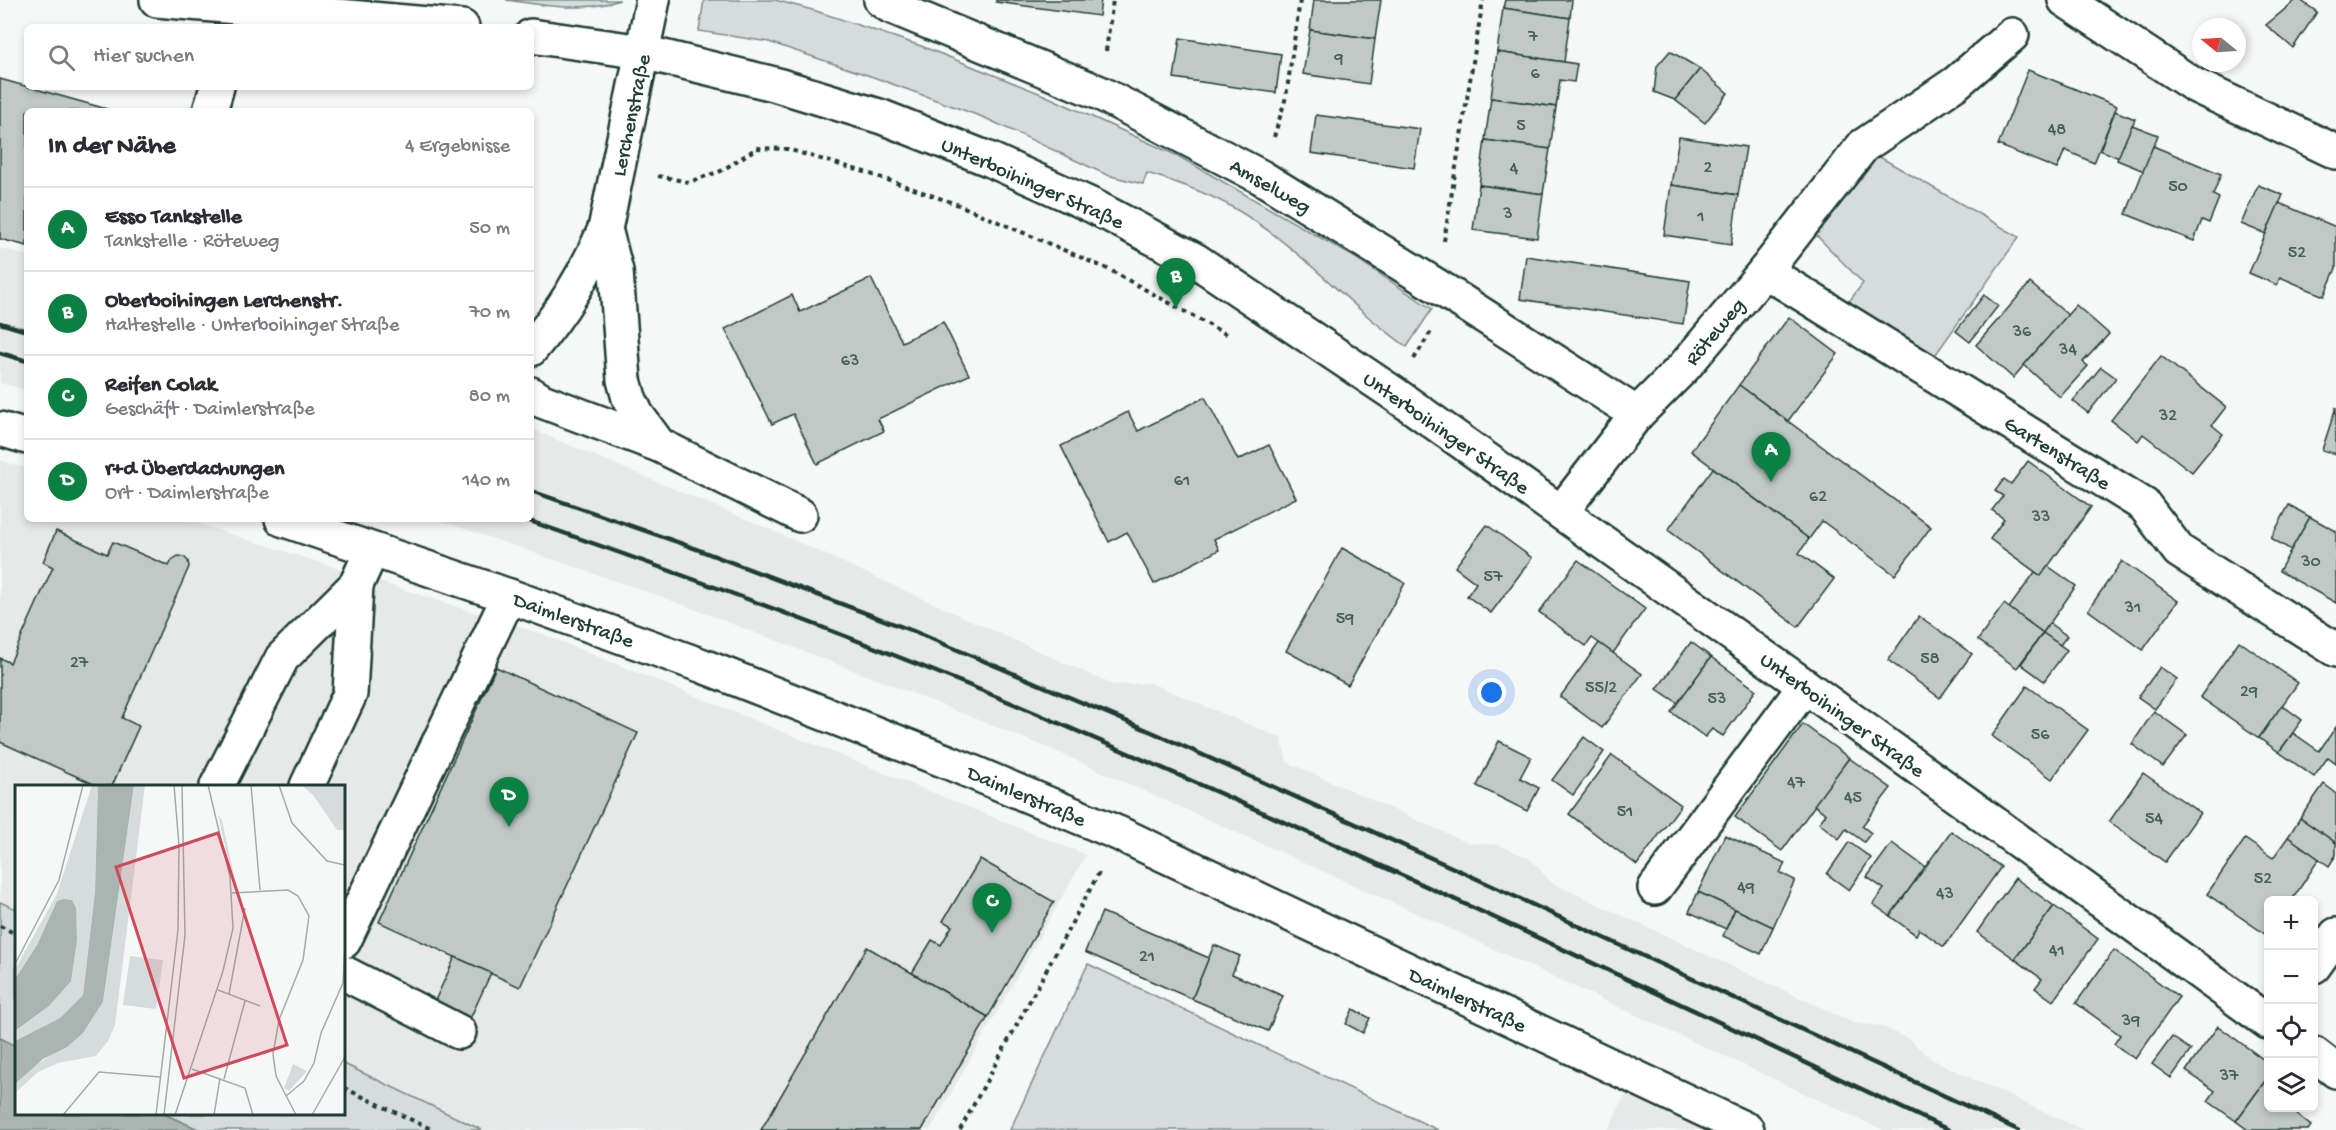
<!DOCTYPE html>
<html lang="de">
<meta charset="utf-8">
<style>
:root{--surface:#fff;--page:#f2f2f3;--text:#2b2b33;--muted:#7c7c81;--line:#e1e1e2;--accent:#0b8043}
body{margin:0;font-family:"Gochi Hand",sans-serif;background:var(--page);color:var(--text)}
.controls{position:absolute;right:18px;bottom:18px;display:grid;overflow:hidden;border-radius:9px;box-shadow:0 3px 9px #0003}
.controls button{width:54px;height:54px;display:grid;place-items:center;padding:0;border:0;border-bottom:2px solid var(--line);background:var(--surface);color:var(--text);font:30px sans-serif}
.compass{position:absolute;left:2192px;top:18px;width:54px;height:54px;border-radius:50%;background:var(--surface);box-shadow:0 3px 9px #0003;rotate:288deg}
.you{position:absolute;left:1492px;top:693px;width:21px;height:21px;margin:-15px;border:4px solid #fff;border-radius:50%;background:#1a73e8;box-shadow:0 0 0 9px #1a73e833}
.badge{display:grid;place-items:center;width:39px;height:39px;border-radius:50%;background:var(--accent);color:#fff;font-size:20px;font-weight:700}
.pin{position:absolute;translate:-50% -50px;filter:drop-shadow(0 2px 3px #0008)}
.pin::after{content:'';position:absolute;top:32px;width:21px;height:18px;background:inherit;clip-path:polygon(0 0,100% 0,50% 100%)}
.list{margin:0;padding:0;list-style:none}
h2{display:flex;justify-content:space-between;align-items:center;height:78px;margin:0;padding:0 24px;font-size:26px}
h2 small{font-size:20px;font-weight:400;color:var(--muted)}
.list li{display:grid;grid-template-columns:39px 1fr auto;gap:18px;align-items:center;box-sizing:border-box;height:84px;padding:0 24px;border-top:2px solid var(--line)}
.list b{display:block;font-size:22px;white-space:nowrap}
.list p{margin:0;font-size:20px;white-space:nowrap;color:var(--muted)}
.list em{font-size:20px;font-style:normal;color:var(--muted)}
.icon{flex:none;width:33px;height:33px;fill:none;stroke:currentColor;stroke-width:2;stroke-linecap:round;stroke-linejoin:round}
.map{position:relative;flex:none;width:2336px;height:1130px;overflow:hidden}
.search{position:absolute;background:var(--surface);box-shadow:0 3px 9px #0003;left:24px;top:24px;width:510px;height:66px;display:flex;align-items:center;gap:15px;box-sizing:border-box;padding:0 21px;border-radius:9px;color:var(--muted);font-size:22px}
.panel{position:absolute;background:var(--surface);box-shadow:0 3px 9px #0003;left:24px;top:108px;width:510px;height:414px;border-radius:9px}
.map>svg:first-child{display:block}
.built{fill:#e6e9e8}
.green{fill:#d6dcdb;stroke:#7a8c88;stroke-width:1.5}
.water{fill:#aab5b1;stroke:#72857f;stroke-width:1.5}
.building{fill:#c0c9c6;stroke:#1f3d34;stroke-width:1.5}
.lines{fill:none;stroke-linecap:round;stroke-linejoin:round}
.minor-casing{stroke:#1f3d34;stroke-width:38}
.major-casing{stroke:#1f3d34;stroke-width:38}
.path{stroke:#1f3d34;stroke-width:4;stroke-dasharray:4.5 4.5;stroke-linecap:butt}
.minor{stroke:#fff;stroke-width:33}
.major{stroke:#fff;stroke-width:33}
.rail{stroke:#1f3d34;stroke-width:4.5}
.labels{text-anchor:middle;stroke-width:6;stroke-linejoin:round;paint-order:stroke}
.number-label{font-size:18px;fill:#476058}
.street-label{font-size:21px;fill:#1f3d34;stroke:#fff}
.inset-road{fill:none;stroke:#a0ada9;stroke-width:1.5}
.view{fill:#d1495b;fill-opacity:0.15;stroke:#d1495b;stroke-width:3}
.inset-edge{fill:none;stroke:#1f3d34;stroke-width:3}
</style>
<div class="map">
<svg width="2336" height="1130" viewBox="0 0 2336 1130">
<rect width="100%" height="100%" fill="#f6f7f7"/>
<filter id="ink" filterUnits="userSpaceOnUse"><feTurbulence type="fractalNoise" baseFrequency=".0167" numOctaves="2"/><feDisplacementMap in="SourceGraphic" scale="12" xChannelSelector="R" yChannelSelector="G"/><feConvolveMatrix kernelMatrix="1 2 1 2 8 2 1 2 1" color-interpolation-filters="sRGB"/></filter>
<g filter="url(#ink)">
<g class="built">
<path d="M0,248L27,256V390L0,383Z"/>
<path d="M531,429L769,529L1113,685L1150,683L1281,738L1287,762L1468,843L1500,845L1530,859L1552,883L1854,1023L1880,1026L1909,1039L1931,1059L2083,1130H1883L1438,923L1060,753L892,685L665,598L436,519H531Z"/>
<path d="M0,460L27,469V519H184L542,634L1086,855L930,1130H482L344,1064V786H16V909L0,902Z"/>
<path d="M1627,1091L1709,1130H1608Z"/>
</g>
<g class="green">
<path d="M506,0H620C583,13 544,5 506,0Z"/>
<path d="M704,0H775L816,11L921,46L1044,95L1178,156L1354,257L1432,309L1407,347C1393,336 1377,325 1364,313C1320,275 1283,236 1232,207C1206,192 1176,182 1147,173L1143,184L1107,175L985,118L876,78L769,42L699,31Z"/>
<path d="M1878,156L2019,237L1931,361L1845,307L1863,283L1815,234Z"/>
<path d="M0,902L16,909V1046L0,1038Z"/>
<path d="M1088,964L1438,1130H1010Z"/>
<path d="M344,1064L482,1130H200L164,1114H344Z"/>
</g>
<path class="water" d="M0,1038L16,1046V1114H164L200,1130H0Z"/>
<g class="building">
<path d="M996,0H1101L1099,16L996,2Z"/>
<path d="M1314,0H1381L1375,39L1310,30Z"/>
<path d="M1505,0H1572L1570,18L1503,8Z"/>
<path d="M2296,0H2300L2317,12L2293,48L2266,25Z"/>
<path d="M1503,8L1570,18L1564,62L1497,52Z"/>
<path d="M1310,30L1375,39L1369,84L1303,74Z"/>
<path d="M1180,38L1281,54L1276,93L1174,78Z"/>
<path d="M1670,51L1700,69L1675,100L1654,92L1657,66Z"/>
<path d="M1497,52L1577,64L1574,82L1560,80L1556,107L1491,98Z"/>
<path d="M1700,69L1728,93L1705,123L1675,100Z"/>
<path d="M2028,70L2117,106L2094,163L2065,150L2057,169L1998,145Z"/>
<path d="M0,79L114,111H27V246L0,239Z"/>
<path d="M1491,98L1556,107L1550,149L1485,140Z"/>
<path d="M2115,111L2135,119L2119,158L2100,150Z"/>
<path d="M1316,115L1420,129L1414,168L1311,153Z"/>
<path d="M2132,125L2158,135L2144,171L2117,160Z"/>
<path d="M1679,137L1746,147L1738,195L1671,185Z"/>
<path d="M1485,140L1550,149L1543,194L1479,185Z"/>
<path d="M2153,146L2221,174L2213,195L2219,198L2209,223L2202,220L2194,241L2126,214Z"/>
<path d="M1479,185L1543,194L1537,238L1473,230Z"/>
<path d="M1671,185L1738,195L1731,245L1664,235Z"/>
<path d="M2258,185L2283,195L2266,234L2241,224Z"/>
<path d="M2279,203L2336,227V268L2324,296L2280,277L2277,285L2249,273Z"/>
<path d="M1526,256L1690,281L1683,324L1520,299Z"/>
<path d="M871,278L902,342L943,322L969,375L878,419L884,431L817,464L793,414L772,424L725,329L792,295L800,312Z"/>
<path d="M2030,283L2068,315L2013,378L1976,345Z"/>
<path d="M1984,295L1998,306L1970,342L1956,331Z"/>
<path d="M2076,305L2109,334L2083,362L2088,366L2060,397L2024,365Z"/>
<path d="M1789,317L1838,354L1788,421L1739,385Z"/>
<path d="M2161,356L2226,407L2212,425L2223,434L2192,472L2143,434L2138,441L2111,420Z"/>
<path d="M2101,367L2116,378L2088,413L2073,401Z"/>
<path d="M1739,385L1931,527L1895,575L1822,521L1809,539L1691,451Z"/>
<path d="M1205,397L1238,460L1269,445L1296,498L1214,539L1219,550L1154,584L1127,532L1109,542L1061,446L1128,412L1138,431Z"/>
<path d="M2336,407V454L2322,450Z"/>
<path d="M2028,461L2091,507L2041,576L1990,539L2004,519L1992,510L2003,496L1995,491L2004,479L2011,484Z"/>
<path d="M1713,468L1809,539L1799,553L1834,579L1798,627L1668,530Z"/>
<path d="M2289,505L2310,517L2291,550L2271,538Z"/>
<path d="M2310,517L2336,531V603L2279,571Z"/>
<path d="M1487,525L1532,558L1491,613L1467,596L1476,583L1455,567Z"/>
<path d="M56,531L107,554L113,542L169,566L172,560L178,556L184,557L188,561L189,567L122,718L139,726L112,786H98L0,742V658L10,663L53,567L43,562Z"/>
<path d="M1342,548L1405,583L1348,685L1286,651Z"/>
<path d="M1578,560L1645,609L1613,653L1592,638L1586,646L1539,612Z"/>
<path d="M2122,561L2178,601L2143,650L2088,610Z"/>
<path d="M2048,566L2076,586L2043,633L2009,608L2035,572L2041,576Z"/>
<path d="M2004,604L2043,633L2017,668L1978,640Z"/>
<path d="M1919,616L1972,654L1940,698L1888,660Z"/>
<path d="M2049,623L2067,636L2060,645L2043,633Z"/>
<path d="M2043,633L2067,650L2044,681L2021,664Z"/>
<path d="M2239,641L2298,683L2259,738L2200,697Z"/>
<path d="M1691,642L1711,657L1678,703L1657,689Z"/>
<path d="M1599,643L1642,674L1602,728L1560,697Z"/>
<path d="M1711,657L1756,690L1723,736L1712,729L1705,737L1671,712Z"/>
<path d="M496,667L638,733L520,987L379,922Z"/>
<path d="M2160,667L2177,679L2155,709L2138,697Z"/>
<path d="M2027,686L2088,730L2052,779L1992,736Z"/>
<path d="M2282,705L2302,720L2279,752L2259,738Z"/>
<path d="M2154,711L2187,735L2163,767L2132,744Z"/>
<path d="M1803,724L1849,758L1782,851L1735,817Z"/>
<path d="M2336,727V763L2328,757L2314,777L2279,752L2293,733L2319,751Z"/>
<path d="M1584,737L1604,752L1573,795L1552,780Z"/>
<path d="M1499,741L1531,757L1520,778L1539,788L1527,811L1477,786Z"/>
<path d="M1612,755L1681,805L1637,865L1569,814Z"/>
<path d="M1849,758L1891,788L1862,826L1871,833L1864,842L1846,829L1839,839L1819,823L1826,814L1814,805Z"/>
<path d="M2143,773L2200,813L2165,862L2109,822Z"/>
<path d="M2324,784L2336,793V843L2300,818Z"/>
<path d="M2300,818L2336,843V855L2329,866L2288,837Z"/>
<path d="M1951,831L2001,867L1944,947L1919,929L1916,935L1890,916Z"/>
<path d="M1725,835L1785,863L1780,873L1795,880L1773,927L1698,892Z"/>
<path d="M2288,837L2319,859L2292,900H2268V936L2207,894L2245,839L2273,858Z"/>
<path d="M1849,842L1871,858L1849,890L1827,874Z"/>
<path d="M1892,843L1925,867L1890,916L1873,904L1884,889L1867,877Z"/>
<path d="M980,859L1054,902L988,1017L912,973L932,940L941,945L952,926L943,921Z"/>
<path d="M2015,878L2054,906L2015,959L1977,932Z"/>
<path d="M1698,892L1735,909L1726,929L1689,912Z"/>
<path d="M2054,906L2098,939L2053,1001L2035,988L2042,979L2015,959Z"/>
<path d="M1735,909L1773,927L1761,954L1723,936Z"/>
<path d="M1102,912L1209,958L1192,999L1085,952Z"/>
<path d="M1214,945L1240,956L1232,974L1283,996L1268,1031L1192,999Z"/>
<path d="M867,947L988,1017L922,1130H761Z"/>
<path d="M2114,950L2179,997L2135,1059L2114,1044L2120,1035L2076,1003Z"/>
<path d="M455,957L491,973L469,1021L433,1005Z"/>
<path d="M1353,1009L1370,1018L1363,1033L1346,1024Z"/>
<path d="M2218,1026L2268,1063V1077L2236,1121L2208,1101L2215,1091L2186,1071Z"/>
<path d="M2172,1037L2191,1050L2171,1078L2152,1064Z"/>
<path d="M2268,1077V1108H2289L2311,1126L2308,1130H2248L2236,1121Z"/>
</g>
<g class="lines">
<g class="minor-casing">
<g id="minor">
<path d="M157,0L462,27"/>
<path d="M881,0L890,6L1100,93L1261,177L1453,296L1637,414"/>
<path d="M2065,0L2194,85L2336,152"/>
<path d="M531,36L643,52L774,84L882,117L991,160L1093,206L1195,260L1393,393L1805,686L2268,1022"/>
<path d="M210,111L217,87"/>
<path d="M605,229L616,271L624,380L629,398L637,415L659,445"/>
<path d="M1765,271L2144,505L2179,551L2336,650"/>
<path d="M531,349C563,311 585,275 605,229L653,0"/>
<path d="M531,394L542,401L659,445L800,515"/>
<path d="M1561,512L1637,414L1684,367L1765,271L1863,146L1956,83L2012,35"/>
<path d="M217,786L282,658L356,585"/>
<path d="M307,786L350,694L356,585L372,550"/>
<path d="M1655,888L1805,686"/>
<path d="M344,941L509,596"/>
<path d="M2314,966L2336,935"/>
<path d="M344,973L459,1032"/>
<path d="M2314,1054L2336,1071"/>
</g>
</g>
<g class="major-casing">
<g id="major">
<path d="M0,429L27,437"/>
<path d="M282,519L509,596L703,666L948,762L1120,834L1747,1130"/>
</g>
</g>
<g class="path">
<path d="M1106,51L1113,0"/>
<path d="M1274,137L1286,97L1300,0"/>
<path d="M658,176L689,182L721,171L757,148L787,149L868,173L959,205L1110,270L1229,336"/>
<path d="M1444,241L1483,0"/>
<path d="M1414,359L1432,330"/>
<path d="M0,926L16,934"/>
<path d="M344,1088L433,1130"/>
<path d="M960,1130L1101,869"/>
</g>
<use href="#minor" class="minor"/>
<use href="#major" class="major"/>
<g class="rail">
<path d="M0,323L27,331"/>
<path d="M0,353L27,361"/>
<path d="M531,491L683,544L913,631L1154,733L1460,871L2018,1130"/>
<path d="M524,519C707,583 891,650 1070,728C1366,855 1657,993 1949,1130"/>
</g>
</g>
</g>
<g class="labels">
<g class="number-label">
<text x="1533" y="41">7</text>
<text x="1339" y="63">9</text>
<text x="1535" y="78">6</text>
<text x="1521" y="130">5</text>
<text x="2057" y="134">48</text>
<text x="1708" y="172">2</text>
<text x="1514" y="173">4</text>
<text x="2178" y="191">50</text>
<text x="1508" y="218">3</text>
<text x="1701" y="221">1</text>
<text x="2297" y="257">52</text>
<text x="2022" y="336">36</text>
<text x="2068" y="354">34</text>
<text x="850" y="365">63</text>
<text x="2168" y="420">32</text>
<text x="1182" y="485">61</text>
<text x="1818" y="501">62</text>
<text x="2041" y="521">33</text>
<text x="2311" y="566">30</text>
<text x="1493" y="581">57</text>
<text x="2133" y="612">31</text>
<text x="1345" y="623">59</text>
<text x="1930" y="663">58</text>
<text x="79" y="667">27</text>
<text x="1601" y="692">55/2</text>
<text x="2249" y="696">29</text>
<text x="1717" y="703">53</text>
<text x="2040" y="739">56</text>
<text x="1796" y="787">47</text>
<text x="1853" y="802">45</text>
<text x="1625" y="816">51</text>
<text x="2154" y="823">54</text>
<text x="2263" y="883">52</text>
<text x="1746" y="892">49</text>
<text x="1945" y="898">43</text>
<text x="2057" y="955">41</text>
<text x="1147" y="961">21</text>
<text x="2131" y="1025">39</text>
<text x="2229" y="1080">37</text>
</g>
<g class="street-label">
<text transform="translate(630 115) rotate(-78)" y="7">Lerchenstraße</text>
<text transform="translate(1033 182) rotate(24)" y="7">Unterboihinger Straße</text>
<text transform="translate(1271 185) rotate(30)" y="7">Amselweg</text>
<text transform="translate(1714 331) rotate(-50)" y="7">Röteweg</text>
<text transform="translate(1447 432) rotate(35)" y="7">Unterboihinger Straße</text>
<text transform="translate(2058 452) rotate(32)" y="7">Gartenstraße</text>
<text transform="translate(574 619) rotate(20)" y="7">Daimlerstraße</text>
<text transform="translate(1843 714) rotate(36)" y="7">Unterboihinger Straße</text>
<text transform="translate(1027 795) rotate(23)" y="7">Daimlerstraße</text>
<text transform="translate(1468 999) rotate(25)" y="7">Daimlerstraße</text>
</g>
</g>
<g transform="translate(15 785)">
<rect width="330" height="330" fill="#f6f7f7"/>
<path d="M77,0H83L80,107L68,210L45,233L0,256V246L34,221L42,116L22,160L0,194V184L42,109ZM119,0H130L100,240L93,256L81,271L43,278L23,287L0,308V299L18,282L68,248L88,217ZM286,0H330V45H322L298,10ZM203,30L207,35L222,105L219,100ZM115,171L148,175L141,224L108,220ZM278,279L292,286L274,306L269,303Z" fill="#d6dcdb"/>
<path d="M83,0H119L88,217L68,248L52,262L28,274L0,299V256L45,233L68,210L80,107ZM49,114L57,115L61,123L62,155L56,196L34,221L0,246V194L22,160L42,116Z" fill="#aab5b1"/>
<path class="inset-road" d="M236,0L245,105M264,0L277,38L312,76L330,80M217,108L273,105L283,111L294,131L288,175L264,235L258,269L261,291L281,330M0,179L44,95L68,0M203,205L245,221M214,209L230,123M177,284L230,303L238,330M209,294L230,216M271,311L289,296L299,278L306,248L328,198L330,162M48,330L84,287L145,292M141,330L163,145L164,61L159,0M149,330L170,150L167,0M160,330L208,186L218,143L215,92L193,0M199,330L205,293M297,330L330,272"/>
<path class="view" d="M203,48L272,260L169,293L101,82Z"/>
<rect width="330" height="330" class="inset-edge"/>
</g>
</svg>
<div class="controls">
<button>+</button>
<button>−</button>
<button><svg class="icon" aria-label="locate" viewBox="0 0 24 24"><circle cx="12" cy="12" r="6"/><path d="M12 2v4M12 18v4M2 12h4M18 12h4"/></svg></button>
<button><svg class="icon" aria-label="layers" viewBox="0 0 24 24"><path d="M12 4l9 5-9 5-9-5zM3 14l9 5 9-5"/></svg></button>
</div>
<svg class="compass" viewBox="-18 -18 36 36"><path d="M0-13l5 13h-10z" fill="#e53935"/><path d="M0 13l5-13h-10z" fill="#7c7c81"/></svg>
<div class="you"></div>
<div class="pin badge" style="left:1771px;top:482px">A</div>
<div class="pin badge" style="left:1176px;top:308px">B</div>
<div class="pin badge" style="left:992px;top:933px">C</div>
<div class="pin badge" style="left:509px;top:827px">D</div>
<div class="search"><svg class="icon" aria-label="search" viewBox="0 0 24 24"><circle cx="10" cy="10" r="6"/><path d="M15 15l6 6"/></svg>Hier suchen</div>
<section class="panel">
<h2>In der Nähe<small>4 Ergebnisse</small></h2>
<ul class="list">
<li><span class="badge">A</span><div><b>Esso Tankstelle</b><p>Tankstelle · Röteweg</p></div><em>50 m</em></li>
<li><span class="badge">B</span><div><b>Oberboihingen Lerchenstr.</b><p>Haltestelle · Unterboihinger Straße</p></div><em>70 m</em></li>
<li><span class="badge">C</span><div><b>Reifen Colak</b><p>Geschäft · Daimlerstraße</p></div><em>80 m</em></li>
<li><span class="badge">D</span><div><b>r+d Überdachungen</b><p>Ort · Daimlerstraße</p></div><em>140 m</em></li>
</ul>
</section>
</div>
